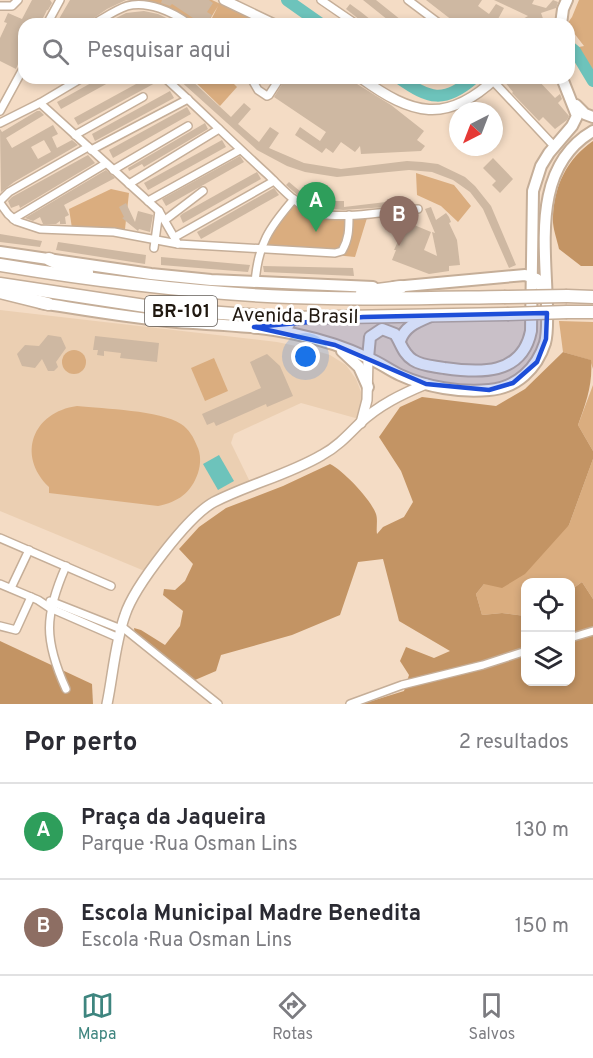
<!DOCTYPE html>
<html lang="pt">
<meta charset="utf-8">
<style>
:root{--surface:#fff;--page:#f2f2f3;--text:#2b2b33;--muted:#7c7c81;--line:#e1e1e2;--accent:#3e857f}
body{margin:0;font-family:Overpass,sans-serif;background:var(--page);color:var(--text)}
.controls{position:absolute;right:18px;bottom:18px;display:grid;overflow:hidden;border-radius:12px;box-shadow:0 3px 9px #0003}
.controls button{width:54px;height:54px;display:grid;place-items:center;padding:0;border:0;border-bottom:2px solid var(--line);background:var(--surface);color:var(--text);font:30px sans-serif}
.compass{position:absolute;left:449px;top:102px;width:54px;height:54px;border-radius:50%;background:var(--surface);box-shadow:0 3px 9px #0003;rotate:222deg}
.you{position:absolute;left:306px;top:357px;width:21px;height:21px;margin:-15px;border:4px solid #fff;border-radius:50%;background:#1a73e8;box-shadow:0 0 0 9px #1a73e833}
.badge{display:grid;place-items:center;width:39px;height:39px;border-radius:50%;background:var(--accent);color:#fff;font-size:20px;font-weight:700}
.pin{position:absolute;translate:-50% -50px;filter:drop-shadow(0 2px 3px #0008)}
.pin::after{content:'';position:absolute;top:32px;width:21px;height:18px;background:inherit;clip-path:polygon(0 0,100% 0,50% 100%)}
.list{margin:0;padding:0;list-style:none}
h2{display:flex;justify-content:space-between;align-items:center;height:78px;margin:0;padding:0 24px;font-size:26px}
h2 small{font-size:20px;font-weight:400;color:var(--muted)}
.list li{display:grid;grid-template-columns:39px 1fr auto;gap:18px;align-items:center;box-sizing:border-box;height:96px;padding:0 24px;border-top:2px solid var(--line)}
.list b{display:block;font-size:22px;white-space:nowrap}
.list p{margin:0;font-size:20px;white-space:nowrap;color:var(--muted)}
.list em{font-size:20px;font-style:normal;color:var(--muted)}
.icon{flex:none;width:33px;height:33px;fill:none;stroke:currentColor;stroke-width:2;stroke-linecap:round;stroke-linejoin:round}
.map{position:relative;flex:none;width:593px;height:704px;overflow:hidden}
.search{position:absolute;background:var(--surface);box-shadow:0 3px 9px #0003;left:18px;right:18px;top:18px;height:66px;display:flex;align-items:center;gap:15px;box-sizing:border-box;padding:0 21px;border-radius:18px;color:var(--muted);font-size:22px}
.sheet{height:270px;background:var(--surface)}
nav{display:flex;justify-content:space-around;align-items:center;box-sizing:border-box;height:84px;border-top:2px solid var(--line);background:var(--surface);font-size:16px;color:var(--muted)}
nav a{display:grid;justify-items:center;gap:3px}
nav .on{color:var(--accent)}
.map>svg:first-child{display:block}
.built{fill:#ebcfb2}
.green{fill:#daad7f}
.forest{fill:#c39464}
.water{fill:#6dc3bb}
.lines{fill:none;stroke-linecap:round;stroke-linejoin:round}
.river{stroke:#6dc3bb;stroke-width:12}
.building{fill:#ceb8a2;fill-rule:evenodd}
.street-casing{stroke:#c5ae98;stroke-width:10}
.secondary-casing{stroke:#c5ae98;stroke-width:12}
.primary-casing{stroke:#c5ae98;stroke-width:14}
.highway-casing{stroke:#c5ae98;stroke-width:15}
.street{stroke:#fff;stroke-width:7}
.secondary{stroke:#fff;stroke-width:9}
.primary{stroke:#fff;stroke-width:10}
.highway{stroke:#fff;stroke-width:12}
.highway-bridge-casing{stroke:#c5ae98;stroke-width:15;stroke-linecap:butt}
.highway-bridge{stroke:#fff;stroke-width:12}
.marked{fill:#1d4ed8;fill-opacity:0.2;stroke:#1d4ed8;stroke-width:4.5;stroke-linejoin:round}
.labels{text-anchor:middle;stroke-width:6;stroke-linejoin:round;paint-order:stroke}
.shield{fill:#fff;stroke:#635d58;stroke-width:1.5}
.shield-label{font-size:18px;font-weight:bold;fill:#201810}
.street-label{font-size:20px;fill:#201810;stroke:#fff}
</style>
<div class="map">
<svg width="593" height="704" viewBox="0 0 593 704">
<rect width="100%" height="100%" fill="#f4dcc5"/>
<path class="built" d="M0,310L277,342L310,349L330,355L346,365L356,379L361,392L362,405L359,419L301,403L234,434L231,443L251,484L191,513L147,572L0,511Z"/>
<g class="green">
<path d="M146,0H212L263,24H209L218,6L207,24H193Z"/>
<path d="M579,0H593V70L579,49V47L584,46L567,24L572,17Z"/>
<path d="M191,78H228L237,87L220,106Z"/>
<path d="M416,173L454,185L471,206L458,222L441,206L417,195Z"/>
<path d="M111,189L129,193L125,229L72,228L69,209Z"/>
<path d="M294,201L319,216L367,218L355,257L262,248Z"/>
<path d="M559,321L593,322V369L590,360L563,352Z"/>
<circle cx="74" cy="362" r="12"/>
<path d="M214,358L228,391L205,401L191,368Z"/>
<path d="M593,385V451L578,425Z"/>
<path d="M77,406C104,409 160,410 181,424C189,429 194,438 197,446C201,454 201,464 198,473C191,493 178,502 158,506L49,493V487C16,455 33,412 77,406Z"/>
<path d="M593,459V599L582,582L571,590L570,582H526L525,616L502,613L482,615L476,594L484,584L569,525Z"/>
</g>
<g class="forest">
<path d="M593,141V266H581L559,249C557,239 552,227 553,217C554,186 567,159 593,141Z"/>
<path d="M563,352L591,360C593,384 586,403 578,425L593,451V459L569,525L525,574L502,588L484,584L476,594L482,615L502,613L525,616L526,682H570L571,590L582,582L593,599V704H362L404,691L409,675L400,661L406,647L434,658L450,651L399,621L383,559L358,562L340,615L292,635L221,655L216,671L195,680L135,635L134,628L141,630L165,645L180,626L183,611L163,595L164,589L175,590L185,581L193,564L179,549L199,527L226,508L283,486L330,464C343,470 372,501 376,514C378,520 376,528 377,534L383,527L404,517L413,502L401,471L379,437L400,407L422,397L496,406L525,389Z"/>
<path d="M0,641L92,684L93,704H0Z"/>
</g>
<path class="water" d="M219,455L234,481L218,490L203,464Z"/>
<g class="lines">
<g class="river">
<path d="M287,0L321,24"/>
<path d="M569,46L575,51L593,81"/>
<path d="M399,78C429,99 444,104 474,78"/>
</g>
</g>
<g class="building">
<path d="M32,0H50L52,3L48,10H47L40,24H24V50L16,69L0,61V38L7,23L4,22L8,13L22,19Z"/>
<path d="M70,0H126L107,9L85,24H56Z"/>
<path d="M162,0H209L213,3L207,12L212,15L205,24H202L172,4L170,6L161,3Z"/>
<path d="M363,0H376L406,24H393Z"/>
<path d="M426,0H482L478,6L489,14L496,4L504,8L498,19L502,24H457Z"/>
<path d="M494,0H534L532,4L546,8L553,0L558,2L556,8L541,13L545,24H514L528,16Z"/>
<path d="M350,4L361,12L376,24H365L346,9Z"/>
<path d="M144,11L158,14L179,24L141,18L120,24H104L126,13Z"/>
<path d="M100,78H117L61,109L57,102Z"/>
<path d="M147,78H154L157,82L78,125L74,118Z"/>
<path d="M177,78H189L231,117L244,103L251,109L238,124L259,142L270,127L279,133L269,148L304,163L341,169L407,161L422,162L438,164L465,177L475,186L491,206L516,265L509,268L483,209L470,192L453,180L432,172L409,170L337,177L305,172L287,166L257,150Z"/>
<path d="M286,78H352L357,84L391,105L424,131L417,140L425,146L421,151L361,154L360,146L355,152L341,142L333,153L326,148L322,153L295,135L300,127L320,141L326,132L274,97Z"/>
<path d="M507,78H516L519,82L524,78H536L555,98L560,94L562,99L558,103L569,116L567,120L555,129L543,117L539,121L512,93L513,92L504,81Z"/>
<path d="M170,91L174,98L95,141L92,134Z"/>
<path d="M187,107L191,114L113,158L109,150Z"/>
<path d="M37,111H40L44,115L6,138L12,148L53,125L58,134L52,137L57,148L72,140L78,145L14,182L1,192L0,129L2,132ZM44,140L51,152L38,159L31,147Z"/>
<path d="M205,123L208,129L144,167L142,164L129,171L128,168Z"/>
<path d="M222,140L226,147L148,190L144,183Z"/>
<path d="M88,155L95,163L20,208L19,205L11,208L8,201L12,197Z"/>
<path d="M240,156L244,162L166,206L162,199Z"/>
<path d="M493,158L513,179L500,193L492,185L496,181L483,168Z"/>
<path d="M106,170L115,178L64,205L69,215L65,217L66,224H60V221L56,224H43L40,217L33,221L25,218Z"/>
<path d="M257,172L261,179L183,223L180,216L182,214Z"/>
<path d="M289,182L307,197L315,200L314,203L334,208V201H344V207L386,202V207L343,210L322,208L301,198L286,185Z"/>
<path d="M274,188L279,195L201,239L197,232Z"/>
<path d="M126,203L135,222L138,211L153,215L150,232L139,229L138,231L122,218L124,217L119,207Z"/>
<path d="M431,207L436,220L446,213L449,217L451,222L449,223L457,240L460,265L449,266V271L429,274L392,260L396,250H394L407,222L431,232L424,250L437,256L432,232L435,233L425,209Z"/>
<path d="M0,234L42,241L40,247L0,242Z"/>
<path d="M58,242L146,255L145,264L56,250Z"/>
<path d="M161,257L250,265L248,272L161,265Z"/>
<path d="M263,266L353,268L354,276L264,272Z"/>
<path d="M48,335L61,337L66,348L56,362L58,367L54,371H48L42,359L35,368L22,366L17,354L25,345L39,346Z"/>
<path d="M95,336L159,343L157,362L120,358L121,353L104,351V356L97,355L98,350H93Z"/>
<path d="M267,354L280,366L293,396L267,407L266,404L216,426L214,422L207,425L202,414L261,388L250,362Z"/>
</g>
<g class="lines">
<g class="street-casing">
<g id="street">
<path d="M321,0L356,24"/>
<path d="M408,0L440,24"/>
<path d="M0,6H12L18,0"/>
<path d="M47,24L60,0"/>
<path d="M93,24C104,18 115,10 127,6C147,0 173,12 189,24"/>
<path d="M165,78C199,109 232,142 266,173C282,188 299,209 321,214C346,219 391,211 418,209"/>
<path d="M251,78L258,90L267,96L269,95L280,78"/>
<path d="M493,81L554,146"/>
<path d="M40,103L82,78"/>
<path d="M0,111L24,67"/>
<path d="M0,123L40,103L159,211L178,244"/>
<path d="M75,135L143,97"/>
<path d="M91,150L188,99"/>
<path d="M113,170L188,126"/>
<path d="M129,184L219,129"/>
<path d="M0,201L9,192L88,147"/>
<path d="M148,201L240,150"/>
<path d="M0,203L8,214L16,221L40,229L114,232L178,244L335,253L342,251C349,239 349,229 349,215"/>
<path d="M13,219L105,164"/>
<path d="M165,220L203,191"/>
<path d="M175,237L274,181"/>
<path d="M154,248L159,211"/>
<path d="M255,283C258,244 269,228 294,199"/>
<path d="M0,538L111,586"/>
<path d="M0,584L38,600L50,608L119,638"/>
<path d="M11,588L29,550"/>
<path d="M50,601L121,629"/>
<path d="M0,626L16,630L31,597"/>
<path d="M121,626L218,704"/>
<path d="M570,638L593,631"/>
<path d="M66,689C44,640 44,616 66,566"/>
<path d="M350,704L402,685L483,665L526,651"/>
</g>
</g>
<g class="secondary-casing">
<g id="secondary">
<path d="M224,0L274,24"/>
<path d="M361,78C412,115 446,125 496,78"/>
<path d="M361,423L367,400L368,358"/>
<path d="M107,704C113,675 115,643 125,615C134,587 188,516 214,502C249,484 288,475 322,455C337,447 348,435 360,423C379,405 402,394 426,384"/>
</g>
</g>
<g class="primary-casing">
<g id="primary">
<path d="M561,24L563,9L567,0"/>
<path d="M576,105L585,114L593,117"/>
<path d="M0,252L151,274L211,280L373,287"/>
<path d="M394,287L525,275L537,279L545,294"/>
<path d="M41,303C86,310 131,318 177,322C216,325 256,325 295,334C319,339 345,347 368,358C379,362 389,370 400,375C426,387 461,393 489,390C517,388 537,368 545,343C548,332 547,319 547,307C546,247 531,167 593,131"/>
<path d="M400,341C405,326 417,322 431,316"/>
<path d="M342,351L359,367L368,387"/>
<path d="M368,358L370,337L382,329L395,334C401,343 403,354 413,360C422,366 434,366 444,368C479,373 522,376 531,331L533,191L541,166L549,153L572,126L577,116L562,78"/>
</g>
</g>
<g class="highway-casing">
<g id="highway">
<path d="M49,259L66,267L87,272"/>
<path d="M0,265C96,281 192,293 290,297C361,300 432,298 504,297"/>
<path d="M0,284L165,309L290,318L507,314"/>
<path d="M0,292L48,304"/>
<path d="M362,292L401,287"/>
<path d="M567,296L593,297"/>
<path d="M567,312H593"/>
<path d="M254,327L288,324"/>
</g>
</g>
<use href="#street" class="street"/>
<use href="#secondary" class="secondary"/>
<use href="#primary" class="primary"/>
<use href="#highway" class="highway"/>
<g class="highway-bridge-casing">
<g id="highway-bridge">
<path d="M504,297L567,296"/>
<path d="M507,314L567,312"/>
</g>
</g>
<use href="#highway-bridge" class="highway-bridge"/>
</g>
<path class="marked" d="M547,313L546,339L537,362L513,383L489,390L426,384L335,345L254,327L363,317Z"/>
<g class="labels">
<rect class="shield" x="145" y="296" width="72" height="30" rx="4.5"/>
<g class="shield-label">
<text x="181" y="317">BR-101</text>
</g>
<g class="street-label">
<text transform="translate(295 315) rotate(1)" y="7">Avenida Brasil</text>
</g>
</g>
</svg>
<div class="controls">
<button><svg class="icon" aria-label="locate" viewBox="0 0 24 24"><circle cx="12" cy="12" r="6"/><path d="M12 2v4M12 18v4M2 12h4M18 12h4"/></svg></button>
<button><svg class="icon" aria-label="layers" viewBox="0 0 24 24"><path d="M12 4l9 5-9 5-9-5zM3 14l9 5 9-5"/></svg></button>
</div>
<svg class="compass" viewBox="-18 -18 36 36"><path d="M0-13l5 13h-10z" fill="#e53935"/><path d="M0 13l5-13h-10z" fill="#7c7c81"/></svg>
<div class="you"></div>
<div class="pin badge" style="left:316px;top:232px;background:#2e9e5b">A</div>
<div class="pin badge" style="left:399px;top:246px;background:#8d6e63">B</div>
<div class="search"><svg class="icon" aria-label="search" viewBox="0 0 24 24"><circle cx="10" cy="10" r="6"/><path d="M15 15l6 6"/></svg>Pesquisar aqui</div>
</div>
<section class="sheet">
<h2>Por perto<small>2 resultados</small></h2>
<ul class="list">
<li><span class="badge" style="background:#2e9e5b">A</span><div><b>Praça da Jaqueira</b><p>Parque · Rua Osman Lins</p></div><em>130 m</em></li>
<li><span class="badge" style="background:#8d6e63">B</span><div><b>Escola Municipal Madre Benedita</b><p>Escola · Rua Osman Lins</p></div><em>150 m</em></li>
</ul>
</section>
<nav>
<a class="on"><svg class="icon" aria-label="map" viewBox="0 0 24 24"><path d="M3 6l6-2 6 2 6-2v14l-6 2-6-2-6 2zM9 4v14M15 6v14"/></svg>Mapa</a>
<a><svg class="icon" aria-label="directions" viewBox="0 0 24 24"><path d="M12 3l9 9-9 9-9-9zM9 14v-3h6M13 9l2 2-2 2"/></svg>Rotas</a>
<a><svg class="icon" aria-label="saved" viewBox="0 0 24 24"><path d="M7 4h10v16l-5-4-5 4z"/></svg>Salvos</a>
</nav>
